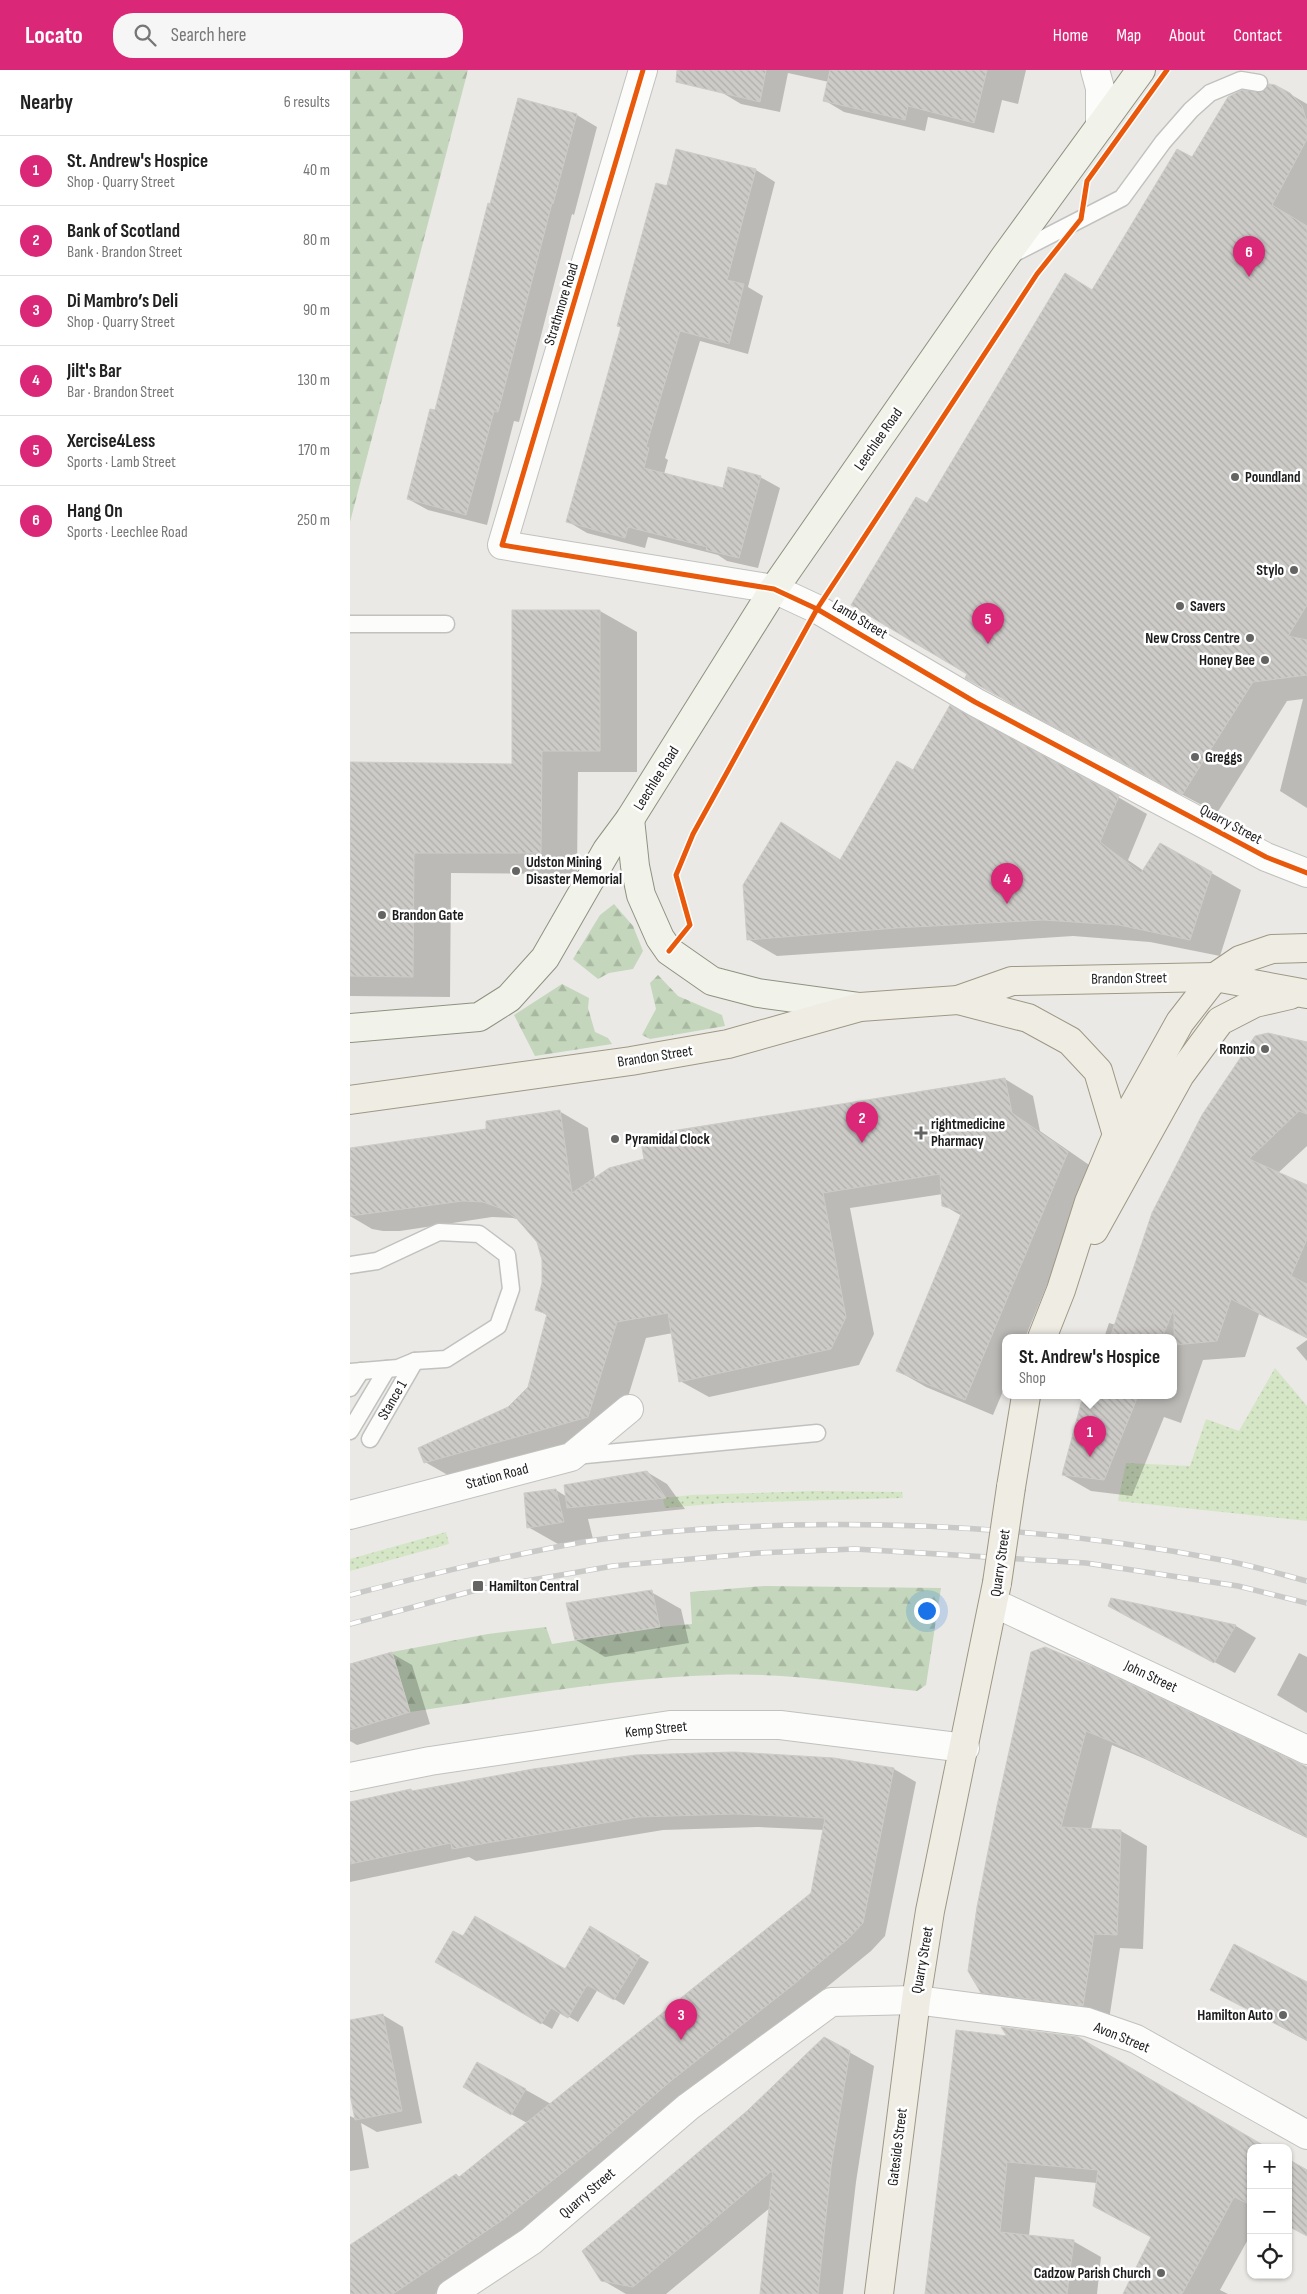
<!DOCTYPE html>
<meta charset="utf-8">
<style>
:root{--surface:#fff;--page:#f6f6f6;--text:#222;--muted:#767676;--line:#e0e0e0;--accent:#db2777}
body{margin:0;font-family:"Sofia Sans Condensed",sans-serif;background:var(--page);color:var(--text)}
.controls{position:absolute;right:15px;bottom:15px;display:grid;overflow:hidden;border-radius:10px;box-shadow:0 1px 4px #0004}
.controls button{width:45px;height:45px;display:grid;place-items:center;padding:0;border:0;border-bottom:1px solid var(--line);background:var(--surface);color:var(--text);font:25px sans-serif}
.you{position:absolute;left:576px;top:1540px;width:18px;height:18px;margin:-12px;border:4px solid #fff;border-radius:50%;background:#1a73e8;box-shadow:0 0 0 8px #1a73e833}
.badge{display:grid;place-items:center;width:32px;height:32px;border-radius:50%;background:var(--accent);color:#fff;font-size:16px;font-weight:700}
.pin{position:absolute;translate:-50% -41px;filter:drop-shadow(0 1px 2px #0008)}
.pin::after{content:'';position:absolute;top:26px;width:18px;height:15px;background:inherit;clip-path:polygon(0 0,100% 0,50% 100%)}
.popup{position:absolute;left:652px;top:1264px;width:175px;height:65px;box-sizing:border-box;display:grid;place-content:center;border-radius:10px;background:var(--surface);filter:drop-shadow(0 1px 4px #0005);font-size:16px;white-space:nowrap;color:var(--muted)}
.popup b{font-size:19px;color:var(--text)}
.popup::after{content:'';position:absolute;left:50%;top:100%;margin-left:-10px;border:10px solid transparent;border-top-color:var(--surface)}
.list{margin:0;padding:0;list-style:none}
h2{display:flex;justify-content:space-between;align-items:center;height:65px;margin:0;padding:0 20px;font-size:21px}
h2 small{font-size:16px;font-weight:400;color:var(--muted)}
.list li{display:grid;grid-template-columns:32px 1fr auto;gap:15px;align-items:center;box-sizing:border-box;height:70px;padding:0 20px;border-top:1px solid var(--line)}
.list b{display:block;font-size:19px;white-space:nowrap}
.list p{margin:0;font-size:16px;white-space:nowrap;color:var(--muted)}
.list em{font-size:16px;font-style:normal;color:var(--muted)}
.icon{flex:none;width:28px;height:28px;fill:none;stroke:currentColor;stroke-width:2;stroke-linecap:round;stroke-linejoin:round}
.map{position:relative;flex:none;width:957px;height:2224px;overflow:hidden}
header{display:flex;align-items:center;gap:30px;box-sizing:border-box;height:70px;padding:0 25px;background:var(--accent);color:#fff}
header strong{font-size:24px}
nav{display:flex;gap:28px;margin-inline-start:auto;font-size:18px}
.search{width:350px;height:45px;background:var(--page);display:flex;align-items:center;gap:12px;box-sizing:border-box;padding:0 18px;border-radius:20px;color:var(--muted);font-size:19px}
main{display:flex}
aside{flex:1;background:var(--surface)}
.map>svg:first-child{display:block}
.grass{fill:url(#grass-dots)}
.forest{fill:url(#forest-firs)}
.shadow{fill:#0003}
.building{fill:url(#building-back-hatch);stroke:#cdcbc6}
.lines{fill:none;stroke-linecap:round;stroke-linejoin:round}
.service-casing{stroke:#c1c1bf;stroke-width:19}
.minor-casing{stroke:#c1c1bf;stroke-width:30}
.tertiary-casing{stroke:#c1c1bf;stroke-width:30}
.secondary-casing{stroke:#8f927f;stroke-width:30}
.primary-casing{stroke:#9e9884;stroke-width:30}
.service{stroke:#fcfcfb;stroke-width:16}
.minor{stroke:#fcfcfb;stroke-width:28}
.tertiary{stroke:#fcfcfb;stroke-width:28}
.secondary{stroke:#f1f2ea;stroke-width:28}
.primary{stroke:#efece4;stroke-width:28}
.rail-casing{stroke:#c9c9c8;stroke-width:5.5}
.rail{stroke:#fff;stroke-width:4;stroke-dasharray:11;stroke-linecap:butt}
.primary-bridge-casing{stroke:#9e9884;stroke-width:30;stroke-linecap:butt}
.primary-bridge{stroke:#efece4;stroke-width:28}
.cycleway-casing{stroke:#fff;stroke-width:8}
.cycleway{stroke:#e8590c;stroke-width:5}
.poi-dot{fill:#646462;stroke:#fff;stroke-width:2}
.labels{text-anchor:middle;stroke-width:5;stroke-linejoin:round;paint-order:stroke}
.street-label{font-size:15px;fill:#1c1c1c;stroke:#fff}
.poi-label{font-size:15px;font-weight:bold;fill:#1c1c1c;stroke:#fff;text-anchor:start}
</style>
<header>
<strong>Locato</strong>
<div class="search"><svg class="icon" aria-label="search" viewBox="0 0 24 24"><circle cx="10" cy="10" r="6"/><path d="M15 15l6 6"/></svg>Search here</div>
<nav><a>Home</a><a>Map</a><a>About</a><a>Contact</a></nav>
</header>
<main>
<aside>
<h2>Nearby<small>6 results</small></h2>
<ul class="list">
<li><span class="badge">1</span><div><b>St. Andrew's Hospice</b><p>Shop · Quarry Street</p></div><em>40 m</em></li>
<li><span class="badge">2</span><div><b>Bank of Scotland</b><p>Bank · Brandon Street</p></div><em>80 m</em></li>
<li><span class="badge">3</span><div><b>Di Mambro’s Deli</b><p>Shop · Quarry Street</p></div><em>90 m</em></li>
<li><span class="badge">4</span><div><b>Jilt's Bar</b><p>Bar · Brandon Street</p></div><em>130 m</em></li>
<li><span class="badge">5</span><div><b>Xercise4Less</b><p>Sports · Lamb Street</p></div><em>170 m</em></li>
<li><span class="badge">6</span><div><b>Hang On</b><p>Sports · Leechlee Road</p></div><em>250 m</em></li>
</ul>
</aside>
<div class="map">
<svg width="957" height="2224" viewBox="0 0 957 2224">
<defs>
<pattern id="grass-dots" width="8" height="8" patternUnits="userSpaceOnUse" patternTransform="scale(1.25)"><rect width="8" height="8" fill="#d4e6c5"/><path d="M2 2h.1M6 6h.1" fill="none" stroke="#b5c5a9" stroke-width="1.8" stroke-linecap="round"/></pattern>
<pattern id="forest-firs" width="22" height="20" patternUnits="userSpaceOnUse" patternTransform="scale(1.25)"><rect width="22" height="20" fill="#c4d7bc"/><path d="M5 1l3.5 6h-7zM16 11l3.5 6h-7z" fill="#a8b8a1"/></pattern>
<pattern id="building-back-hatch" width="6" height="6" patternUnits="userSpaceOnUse" patternTransform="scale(1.25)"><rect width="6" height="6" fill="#cdcbc8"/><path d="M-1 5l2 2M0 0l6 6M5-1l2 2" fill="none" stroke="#afaeab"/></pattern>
</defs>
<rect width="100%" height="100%" fill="#eae9e5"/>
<g class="grass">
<path d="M925,1298L957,1336V1451L768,1431L776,1393L840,1396L856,1349L889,1361Z"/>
<path d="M465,1421L552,1422L553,1428L374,1433L315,1438L313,1428L342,1425Z"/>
<path d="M96,1462L99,1474L0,1501V1489Z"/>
</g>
<g class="forest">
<path d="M0,0H118L0,452Z"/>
<path d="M264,834L283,856L293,881L283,899L259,903L248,909L223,889L250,845Z"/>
<path d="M308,905L328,926L372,945L375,956L300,969L292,965L306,939L300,913Z"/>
<path d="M212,914L239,928L238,938L245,962L258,968L262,974L185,986L164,945Z"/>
<path d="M415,1516L591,1518L576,1615L567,1621C501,1614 434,1602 367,1605C264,1608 162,1627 60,1642L42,1582L138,1564L196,1557L202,1574L310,1557L342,1554L340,1522Z"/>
</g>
<g class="shadow">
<path d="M375,0H676L668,34L652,30L644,63L578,47L575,61L494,42L474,30L479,12L438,3L430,42L391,34L371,22Z"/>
<path d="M940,24L957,34V738L930,721L953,629L937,631L867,743L668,638L617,608L619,604L578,435L842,89Z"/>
<path d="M169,30L227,45L247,57L224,145L222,144L169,352L164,351L137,455L78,440L58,429L86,342Z"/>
<path d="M327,80L406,100L425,112L398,217L413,226L398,284L350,271L315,388L318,390L314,404L374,419L410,407L430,418L408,498L377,491L368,485L298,467L295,478L237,463L217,451Z"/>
<path d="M250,541L287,562V702H228L227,804L101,803L100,927L0,926V694L163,695Z"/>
<path d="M563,702L768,727L797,744L778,790L794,801L811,774L891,820L870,886L800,872L723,866L427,886L398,869L432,754L491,790Z"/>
<path d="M957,973V1076L928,1103L957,1116V1268L909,1244L895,1287L853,1290L831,1353L814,1347L782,1426L741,1421L713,1405L734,1326H824V1268H754L759,1253L766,1255Z"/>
<path d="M655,1009L683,1026L690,1061L745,1099L675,1268H656V1314L643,1345L576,1317L548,1301L612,1146L593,1135V1124L500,1138L524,1264L509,1295L359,1327L330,1311L323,1263L296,1268L267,1363L103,1408L75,1392L158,1338L179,1318L198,1246L186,1239L193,1213V1190L188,1172L170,1150L163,1148L142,1147L50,1161H33L22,1159L0,1146V1082L138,1060L209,1041L238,1058L245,1109Z"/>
<path d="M957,1270V1291L946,1278Z"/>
<path d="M297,1402L317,1414L335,1439L238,1449L243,1469L208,1474L178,1457L206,1420L217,1427Z"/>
<path d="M301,1522L331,1539L339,1573L255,1587L226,1570Z"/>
<path d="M762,1529L886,1556L906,1568L885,1603L780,1547Z"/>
<path d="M41,1583L62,1595L80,1654L7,1675L0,1671V1595Z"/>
<path d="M682,1583L957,1699V1768L795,1689L762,1675L741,1759L771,1761L797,1776L793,1879L770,1878L759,1950L659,1937L632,1922Z"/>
<path d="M949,1583L957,1587V1643L927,1625Z"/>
<path d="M544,1699L566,1712L535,1866L521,1881L177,2162L85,2224H0V2177L109,2108L177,2053L114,2017L176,2020L201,2034L462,1824L474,1760L408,1757L313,1760L126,1791L119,1787L0,1812V1733L61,1720L64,1722Z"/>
<path d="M240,1858L299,1892L274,1935L248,1919L228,1952L211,1942L202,1959L86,1892L114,1868L215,1901Z"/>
<path d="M957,1914V1971L861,1919Z"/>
<path d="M33,1945L53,1957L72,2053L27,2062L11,2053L19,2098L0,2101V2046L6,2049L0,2018V1951Z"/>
<path d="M607,1961L901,2078V2164L870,2220L878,2224H774L803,2167L747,2113L685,2107L679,2166L723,2171L751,2187L747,2224H577Z"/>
<path d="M499,1982L524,1996L506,2112L493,2224H411L421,2137L316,2224H276L252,2210Z"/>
</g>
<g class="building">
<path d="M327,0H416L410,32L326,12Z"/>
<path d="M480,0H637L624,53L558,36L555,50L473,31Z"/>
<path d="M919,14L925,15L940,23L952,36L957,52V69L922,135L957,156V535L938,566L957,570V605L903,612L832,725L633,618L615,608L617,604L501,535L566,427L577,433L715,203L742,220L827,79L842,87L878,27L892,20L912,22Z"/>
<path d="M168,28L227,44L203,134L202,133L148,342L144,341L116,445L57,429L80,339L85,340L138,133L140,134Z"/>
<path d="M326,79L406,99L377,210L394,214L379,274L330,261L296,377L299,378L294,398L373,418L378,397L411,406L389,488L356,480L357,477L278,457L275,468L216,452L271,257L267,256L306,113L317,116Z"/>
<path d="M162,540H250V681H192L191,783H64L63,907L0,906V692L162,694Z"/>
<path d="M600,635L769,726L750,772L791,803L810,773L862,802L840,870L769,855L693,850L546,858L397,870L393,815L431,752L490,790L547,691L563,700Z"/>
<path d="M918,963L957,972V1044L949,1041L899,1089L957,1115V1169L941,1206L957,1214V1268L881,1229L867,1271L824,1275V1238L812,1268H760L802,1143L852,1045L905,966Z"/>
<path d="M655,1008L662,1043L718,1082L615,1330L546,1301L612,1142L592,1136L590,1104L473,1123L496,1247L481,1279L329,1312L318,1243L267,1252L238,1347L74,1393L68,1378L158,1337L178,1317L197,1244L185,1240L192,1213V1190L187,1172L166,1148L150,1138L133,1132L113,1131L0,1146V1078L136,1059V1051L210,1040L222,1123L259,1098L294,1089L290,1066Z"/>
<path d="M733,1326H788L754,1410L712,1405Z"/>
<path d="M297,1401L316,1428L217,1438L214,1415Z"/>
<path d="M206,1419L214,1452L177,1458L174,1423Z"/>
<path d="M302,1520L310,1557L225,1570L216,1533Z"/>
<path d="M761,1528L886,1555L864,1593L758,1536Z"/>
<path d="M695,1577L746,1598L957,1697V1767L767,1674L736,1661L711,1757L771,1760L767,1865L744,1864L733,1936L631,1923L618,1901L627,1837L647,1736L681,1582Z"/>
<path d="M42,1582L60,1642L0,1660V1594Z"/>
<path d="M384,1682L484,1688L544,1698L513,1853L498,1869L443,1915L322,2010L241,2080L154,2149L43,2224H0V2175L106,2104L109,2107L461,1823L475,1748L385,1744L289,1747L102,1779L101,1773L0,1794V1732L61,1719L62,1721L183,1699L286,1685Z"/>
<path d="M125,1846L215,1899L240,1856L290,1886L264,1930L237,1915L218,1948L201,1938L191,1954L85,1892L103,1861L113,1866Z"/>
<path d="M884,1874L957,1912V1970L860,1920Z"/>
<path d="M33,1944L52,2041L5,2050L0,2024V1950Z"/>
<path d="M651,1957L728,1967L918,2078H901V2135L884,2127L832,2224H773L801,2167L743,2136L748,2100L657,2092L650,2162L724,2170L717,2224H575L606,1960L657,1966Z"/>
<path d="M474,1967L500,1981L481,2097L468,2224H410L423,2100L283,2217L251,2211L232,2181L397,2041Z"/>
<path d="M127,1992L176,2019L161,2045L113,2017Z"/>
<path d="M938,2089L957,2100V2166L938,2156Z"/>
</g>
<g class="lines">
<g class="service-casing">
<g id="service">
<path d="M661,185L772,128L813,72L841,40L860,23L891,10L909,13"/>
<path d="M0,554H96"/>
<path d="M0,1195L27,1191L89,1162L129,1164L157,1185L161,1219L148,1256L96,1289L65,1291L48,1298L0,1302"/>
<path d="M0,1318L11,1301"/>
<path d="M0,1361L37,1299"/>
<path d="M20,1369L65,1291"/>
<path d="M225,1386L467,1363"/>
</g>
</g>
<g class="minor-casing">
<g id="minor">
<path d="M293,0L152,475L424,519L467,539L625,632L916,787L957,803"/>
<path d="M745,0L750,18V56"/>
<path d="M0,1445L221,1387L279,1339"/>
<path d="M644,1533L957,1680"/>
<path d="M566,1930L737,1952L786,1969L957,2065"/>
</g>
</g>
<g class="tertiary-casing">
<g id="tertiary">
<path d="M0,1707L80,1691L320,1655H430L615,1678"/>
<path d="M101,2224L181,2171L338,2037L481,1932L566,1930"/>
</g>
</g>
<g class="secondary-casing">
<g id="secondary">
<path d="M280,749L285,796L291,825L310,868L319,881L362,911L408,923L510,937"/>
<path d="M0,958L129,947L159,928L195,888L257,780L280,749L424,519L654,188L791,0"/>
</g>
</g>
<g class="primary-casing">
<g id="primary">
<path d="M608,930L678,948L720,971L748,1001L767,1065"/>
<path d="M0,1030L281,991L378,974L510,937L608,930L662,911L865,907L957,924"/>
<path d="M744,1160L830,1005L870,951L905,933L940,925"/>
<path d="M692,1268L711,1220L739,1132L767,1065L830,952L865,907L890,890L922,879L957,878"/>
<path d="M661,1417L676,1326"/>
<path d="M529,2224L566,1930L580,1841L647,1513"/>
</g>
</g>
<use href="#service" class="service"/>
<use href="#minor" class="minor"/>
<use href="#tertiary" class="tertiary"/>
<use href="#secondary" class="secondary"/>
<use href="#primary" class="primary"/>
<g class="rail-casing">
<g id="rail">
<path d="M0,1525C77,1505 154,1486 233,1472C301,1461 371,1457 441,1455C586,1452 734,1463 877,1491C904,1496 930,1504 957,1511"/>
<path d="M0,1554L130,1519L263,1496L408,1483L505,1479L736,1493L888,1516L957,1533"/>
</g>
</g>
<use href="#rail" class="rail"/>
<g class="primary-bridge-casing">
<path id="primary-bridge" d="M647,1513L661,1417"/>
</g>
<use href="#primary-bridge" class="primary-bridge"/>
<g class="cycleway-casing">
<g id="cycleway">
<path d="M293,0L152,475L424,519L467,539L625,632L916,787L957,803"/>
<path d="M319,881L340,855L326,805L343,764L467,539L687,204L731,149L737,111L817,0"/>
</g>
</g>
<use href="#cycleway" class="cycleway"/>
</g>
<g class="poi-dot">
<circle cx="885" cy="407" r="5"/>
<circle cx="944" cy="500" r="5"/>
<circle cx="830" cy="536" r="5"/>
<circle cx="900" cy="568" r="5"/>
<circle cx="915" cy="590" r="5"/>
<circle cx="845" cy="687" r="5"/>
<circle cx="166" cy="801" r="5"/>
<circle cx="32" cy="845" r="5"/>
<circle cx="915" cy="979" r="5"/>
<path d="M568.5 1055.5h5v5h5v5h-5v5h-5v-5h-5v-5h5z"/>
<circle cx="265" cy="1069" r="5"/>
<rect x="122" y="1510" width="12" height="12" rx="2.5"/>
<circle cx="933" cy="1945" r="5"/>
<circle cx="811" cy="2203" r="5"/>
</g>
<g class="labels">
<g class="street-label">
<text transform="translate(211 234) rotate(-73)" y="5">Strathmore Road</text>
<text transform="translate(528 369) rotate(-55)" y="5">Leechlee Road</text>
<text transform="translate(510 549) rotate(31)" y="5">Lamb Street</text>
<text transform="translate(306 708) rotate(-58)" y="5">Leechlee Road</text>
<text transform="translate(881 754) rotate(28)" y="5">Quarry Street</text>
<text transform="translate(779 908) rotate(-1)" y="5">Brandon Street</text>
<text transform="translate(305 986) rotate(-9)" y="5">Brandon Street</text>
<text transform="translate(42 1330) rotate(-60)" y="5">Stance 1</text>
<text transform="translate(147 1406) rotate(-15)" y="5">Station Road</text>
<text transform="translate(650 1493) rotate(-82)" y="5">Quarry Street</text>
<text transform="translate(801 1606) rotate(25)" y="5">John Street</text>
<text transform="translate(306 1659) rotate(-6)" y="5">Kemp Street</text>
<text transform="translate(572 1890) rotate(-80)" y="5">Quarry Street</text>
<text transform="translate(772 1967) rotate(22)" y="5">Avon Street</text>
<text transform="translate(547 2077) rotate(-83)" y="5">Gateside Street</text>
<text transform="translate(237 2123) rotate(-41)" y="5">Quarry Street</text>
</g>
<g class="poi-label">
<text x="895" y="412">Poundland</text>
<text x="934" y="505" text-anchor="end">Stylo</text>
<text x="840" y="541">Savers</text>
<text x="890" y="573" text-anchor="end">New Cross Centre</text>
<text x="905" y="595" text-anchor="end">Honey Bee</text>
<text x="855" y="692">Greggs</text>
<text x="176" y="797">Udston Mining<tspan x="176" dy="17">Disaster Memorial</tspan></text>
<text x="42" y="850">Brandon Gate</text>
<text x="905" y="984" text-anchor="end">Ronzio</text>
<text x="581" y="1059">rightmedicine<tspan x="581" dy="17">Pharmacy</tspan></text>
<text x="275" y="1074">Pyramidal Clock</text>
<text x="139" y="1521">Hamilton Central</text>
<text x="923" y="1950" text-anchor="end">Hamilton Auto</text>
<text x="801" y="2208" text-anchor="end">Cadzow Parish Church</text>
</g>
</g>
</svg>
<div class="controls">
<button>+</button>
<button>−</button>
<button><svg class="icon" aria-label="locate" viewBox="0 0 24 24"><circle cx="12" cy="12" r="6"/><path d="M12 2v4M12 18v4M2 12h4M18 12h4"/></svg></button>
</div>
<div class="you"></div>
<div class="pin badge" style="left:740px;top:1387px">1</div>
<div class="popup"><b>St. Andrew's Hospice</b>Shop</div>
<div class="pin badge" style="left:512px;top:1073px">2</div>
<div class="pin badge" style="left:331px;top:1970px">3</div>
<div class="pin badge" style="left:657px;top:834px">4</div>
<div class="pin badge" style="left:638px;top:574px">5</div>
<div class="pin badge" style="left:899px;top:207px">6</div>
</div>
</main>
